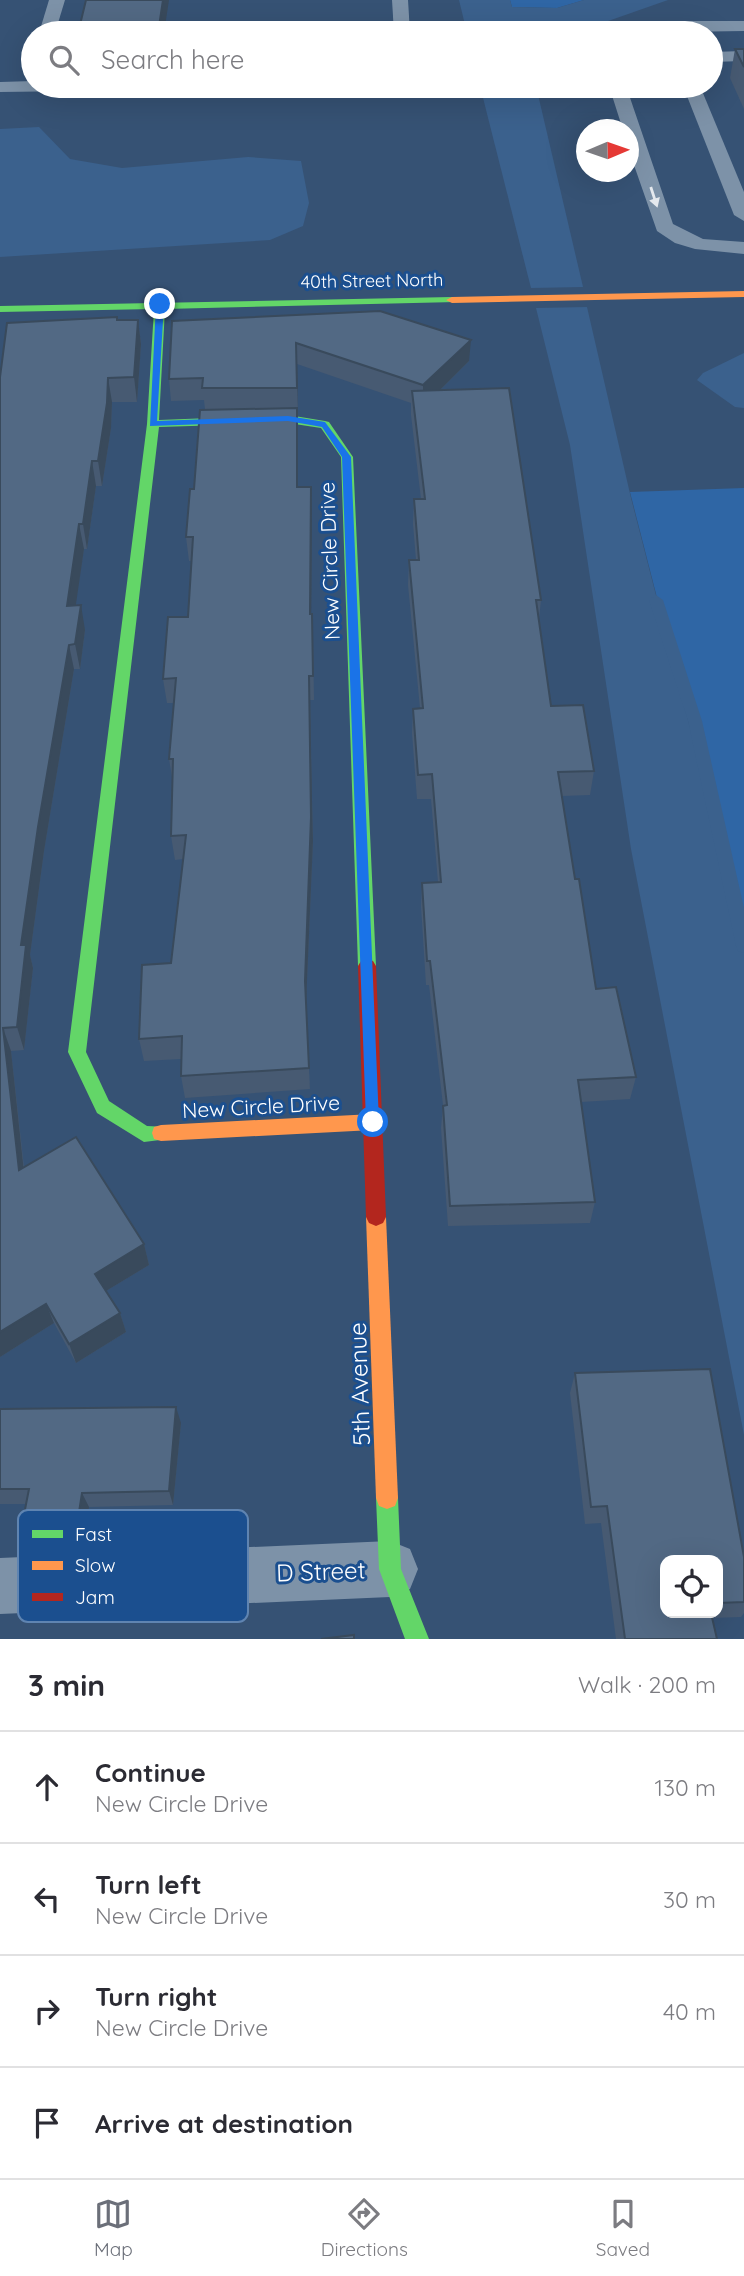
<!DOCTYPE html>
<meta charset="utf-8">
<style>
:root{--surface:#fff;--page:#f2f2f3;--text:#2b2b33;--muted:#7c7c81;--line:#e1e1e2;--accent:#6b6f79}
body{margin:0;font-family:Quicksand,sans-serif;background:var(--page);color:var(--text)}
.controls{position:absolute;right:21px;bottom:21px;display:grid;overflow:hidden;border-radius:14px;box-shadow:0 7px 28px #0002}
.controls button{width:63px;height:63px;display:grid;place-items:center;padding:0;border:0;border-bottom:2px solid var(--line);background:var(--surface);color:var(--text);font:35px sans-serif}
.compass{position:absolute;left:576px;top:119px;width:63px;height:63px;border-radius:50%;background:var(--surface);box-shadow:0 7px 28px #0002;rotate:88deg}
.stop{position:absolute;width:21px;height:21px;margin:-16px;border:5px solid #1a73e8;border-radius:50%;background:#fff}
.stop.end{background:#1a73e8;border-color:#fff;box-shadow:0 2px 7px #0008}
.list{margin:0;padding:0;list-style:none}
h2{display:flex;justify-content:space-between;align-items:center;height:91px;margin:0;padding:0 28px;font-size:30px}
h2 small{font-size:23px;font-weight:400;color:var(--muted)}
.list li{display:grid;grid-template-columns:46px 1fr auto;gap:21px;align-items:center;box-sizing:border-box;height:112px;padding:0 28px;border-top:2px solid var(--line)}
.list b{display:block;font-size:26px;white-space:nowrap}
.list p{margin:0;font-size:23px;white-space:nowrap;color:var(--muted)}
.list em{font-size:23px;font-style:normal;color:var(--muted)}
.icon{flex:none;width:38px;height:38px;fill:none;stroke:currentColor;stroke-width:2;stroke-linecap:round;stroke-linejoin:round}
.map{position:relative;flex:none;width:744px;height:1639px;overflow:hidden}
.search{position:absolute;background:var(--surface);box-shadow:0 7px 28px #0002;left:21px;right:21px;top:21px;height:77px;display:flex;align-items:center;gap:18px;box-sizing:border-box;padding:0 24px;border-radius:38px;color:var(--muted);font-size:26px}
.sheet{height:539px;background:var(--surface)}
nav{display:flex;justify-content:space-around;align-items:center;box-sizing:border-box;height:98px;border-top:2px solid var(--line);background:var(--surface);font-size:19px;color:var(--muted)}
nav a{display:grid;justify-items:center;gap:4px}
nav .on{color:var(--accent)}
.map>svg:first-child{display:block}
.green{fill:#2f66a5}
.water{fill:#3b618d}
.lines{fill:none;stroke-linecap:round;stroke-linejoin:round}
.stream{fill:#3b618d;fill-rule:evenodd}
.lane{fill:#7d92a8;fill-rule:evenodd}
.street{fill:#7d92a8;fill-rule:evenodd}
.fast{fill:#63d668;fill-rule:evenodd}
.slow{fill:#ff974d;fill-rule:evenodd}
.jam{fill:#b3261e;fill-rule:evenodd}
.wall{fill:#475a72;fill-rule:evenodd}
.shaded-wall{fill:#394a5c}
.building{fill:#526984;stroke:#394a5c;stroke-width:2}
.oneway{fill:#e5e9ee}
.route{fill:#1a73e8}
.labels{text-anchor:middle;stroke-width:6;stroke-linejoin:round;paint-order:stroke}
.far-street-label{font-size:18px;fill:#fff;stroke:#1b4f8f}
.street-label{font-size:21px;fill:#fff;stroke:#1b4f8f}
.near-street-label{font-size:24px;fill:#fff;stroke:#1b4f8f}
.key{fill:#1b4f8f;stroke:#5f84b1;stroke-width:2}
.key-label{font-size:19px;fill:#fff}
</style>
<div class="map">
<svg width="744" height="1639" viewBox="0 0 744 1639">
<rect width="100%" height="100%" fill="#365274"/>
<g class="green">
<path d="M510,0H584L557,8L512,7Z"/>
<path d="M744,488V938L630,492Z"/>
</g>
<g class="water">
<path d="M459,0H510L512,7L557,8L584,0H668L574,33H467Z"/>
<path d="M480,86H536L583,287L531,288Z"/>
<path d="M39,127L70,159L122,168L248,157L301,161L309,203L303,226L270,240L0,257V129Z"/>
<path d="M587,307L631,498L744,938V1435L631,849L570,445L536,308Z"/>
<path d="M744,353V408L735,407L697,380L703,373Z"/>
</g>
<g class="lines">
<path class="stream" d="M656,595L663,600L702,721L744,908V953L738,951L736,946L688,721L649,600Z"/>
<g class="lane">
<path d="M49,0H65L55,33H39Z"/>
<path d="M392,0H408L410,33H394Z"/>
<path d="M663,21H744V31L612,33C624,22 647,22 663,21Z"/>
<path d="M744,51V61L711,62V52Z"/>
<path d="M33,81V86H89L80,91L0,92V82Z"/>
<path d="M609,86H626L673,224L703,239L744,242V254L695,249L675,243L657,231L628,148V130H623Z"/>
<path d="M683,86H700L744,192V221L734,215Z"/>
</g>
<path class="street" d="M390,1541L410,1549L418,1569L410,1589L390,1597L0,1614V1558Z"/>
<g class="fast">
<path d="M452,297L456,298V302L165,309L159,420L288,415L325,421L329,422L353,457L376,966L373,971L367,973L361,971L358,966L341,457L321,428L288,423L159,427L86,1052L109,1101L147,1126L168,1127L170,1133L168,1139L144,1142L97,1113L68,1052L147,424L154,309L0,312V306Z"/>
<path d="M387,1487L395,1490L398,1498L401,1569L429,1639H405L379,1569L376,1498L379,1490Z"/>
</g>
<g class="slow">
<path d="M744,291V297L452,303L446,300L452,297Z"/>
<path d="M373,1114L380,1116L382,1122L380,1128L373,1130L161,1141L154,1139L152,1133L154,1127L161,1125Z"/>
<path d="M376,1208L383,1211L386,1217L398,1498L395,1506L387,1509L379,1506L376,1498L366,1217L369,1211Z"/>
</g>
<path class="jam" d="M367,959L373,961L376,966L386,1217L383,1223L376,1226L369,1223L366,1217L358,966L361,961Z"/>
</g>
<g class="wall">
<path d="M735,49H744V109L730,78Z"/>
<path d="M118,320H138L141,344L137,402H112L111,428L102,486H96L87,549H84L75,606L85,630L80,669H74L44,851L30,955L33,968L24,1050L11,1051L24,1167L144,1244L149,1265L106,1291L120,1313L126,1332L76,1363L54,1323L0,1357V377Z"/>
<path d="M172,321L469,361L440,390L541,600L539,619L551,706L594,771L590,795L562,796L575,879L596,989L636,1077L630,1099L581,1102L595,1202L590,1223L448,1226L441,1128L443,1105L429,985H426L421,906L422,883L438,882L431,799H417L412,733L413,709L420,708L408,585L409,560H416L413,524L414,499H421L411,415V403L297,364L298,410H297L298,487H311L312,511L311,614H312L313,638L314,700H310L313,841L306,1004L310,1089L185,1098L181,1076V1059L144,1061L139,1039L171,963L183,859L175,860L171,836L173,783L169,759L174,703H167L163,679L188,617L192,561H189L186,537L205,409L204,400L171,401L169,379Z"/>
<path d="M575,1373L744,1557V1613L741,1617L712,1618L717,1639H616L601,1523L585,1524L570,1393ZM718,1560V1613H665Z"/>
<path d="M0,1409L181,1423L173,1505L89,1507L83,1552L28,1554L19,1540L26,1504H0Z"/>
</g>
<g class="shaded-wall">
<path d="M163,0H169L164,33H158Z"/>
<path d="M138,320L141,344L137,402L134,377Z"/>
<path d="M471,340L469,361L423,407V385Z"/>
<path d="M296,343L297,364L298,410L297,388Z"/>
<path d="M108,378L112,402L111,428L102,486L98,461Z"/>
<path d="M297,408L298,432V512L297,487Z"/>
<path d="M92,461L96,486L87,549L83,524Z"/>
<path d="M311,487L312,511L311,638L310,614Z"/>
<path d="M79,524L84,549L72,631L67,606Z"/>
<path d="M81,605L85,630L80,669L75,644Z"/>
<path d="M69,645L74,669L44,851L30,955L33,968L24,1050L17,1027L21,945L38,827Z"/>
<path d="M309,676L313,841L306,1004L310,1089L305,981Z"/>
<path d="M3,1028L11,1051L26,1191L19,1170Z"/>
<path d="M144,1244L149,1265L101,1294L95,1274Z"/>
<path d="M46,1304L54,1323L0,1357V1332Z"/>
<path d="M120,1313L126,1332L76,1363L69,1344Z"/>
<path d="M176,1407L181,1423L173,1505L169,1491Z"/>
<path d="M82,1493L89,1507L83,1552L75,1538Z"/>
</g>
<g class="building">
<path d="M86,0H163L158,33H78Z"/>
<path d="M735,49H744V67Z"/>
<path d="M380,311L471,340L423,385L296,343L297,388H202L203,378L169,379L172,321Z"/>
<path d="M117,317V320H138L134,377L108,378L107,403L98,461H92L83,524H79L67,606L81,605L75,644L69,645L38,827L21,945H26L17,1027L3,1028L19,1170L76,1137L144,1244L95,1274L120,1313L69,1344L46,1304L0,1332V377L7,323Z"/>
<path d="M509,388L541,600H536L551,706L583,705L594,771L558,772L575,879H579L596,989L616,987L636,1077L578,1080L595,1202L450,1206L443,1106L447,1105L430,961H427L422,883L441,882L432,774L418,775L413,709L423,708L409,560H419L414,499H425L412,391Z"/>
<path d="M297,408V487H311L310,614H312L313,676H309L311,817L305,981L309,1068L181,1076L182,1036L139,1039L142,965L171,963L186,835L171,836L173,759H169L176,678L163,679L168,617H188L193,537H186L190,489H194L200,410Z"/>
<path d="M710,1369L744,1557V1602L718,1603V1560H665V1613H711L717,1639H625L607,1506L591,1507L575,1373Z"/>
<path d="M176,1407L169,1491L82,1493L75,1538L19,1540L29,1489H0V1409Z"/>
<path d="M354,1635V1639H321Z"/>
</g>
<defs><path id="oneway-solid" d="M-6-.8H1V-3.2L6.5 0L1 3.2V.8H-6Z" transform="scale(1.75)"/></defs>
<use class="oneway" href="#oneway-solid" transform="translate(654 197) rotate(72)"/>
<path class="route" d="M160,302L164,304L157,421L288,416L325,422L351,457L379,1122L373,1128L366,1122L342,457L322,427L288,421L150,426L156,304Z"/>
<g class="labels">
<g class="far-street-label">
<text transform="translate(372 281) rotate(-1)" y="6">40th Street North</text>
</g>
<g class="street-label">
<text transform="translate(330 561) rotate(-92)" y="7">New Circle Drive</text>
<text transform="translate(261 1107) rotate(-3)" y="7">New Circle Drive</text>
</g>
<g class="near-street-label">
<text transform="translate(360 1384) rotate(-92)" y="8">5th Avenue</text>
<text transform="translate(321 1572) rotate(-2)" y="8">D Street</text>
</g>
</g>
<rect x="18" y="1510" width="230" height="112" rx="10" class="key"/>
<rect x="32" y="1530" width="31" height="8" fill="#63d668"/>
<rect x="32" y="1561" width="31" height="9" fill="#ff974d"/>
<rect x="32" y="1593" width="31" height="8" fill="#b3261e"/>
<g class="key-label">
<text x="75" y="1541">Fast</text>
<text x="75" y="1572">Slow</text>
<text x="75" y="1604">Jam</text>
</g>
</svg>
<div class="controls">
<button><svg class="icon" aria-label="locate" viewBox="0 0 24 24"><circle cx="12" cy="12" r="6"/><path d="M12 2v4M12 18v4M2 12h4M18 12h4"/></svg></button>
</div>
<svg class="compass" viewBox="-18 -18 36 36"><path d="M0-13l5 13h-10z" fill="#e53935"/><path d="M0 13l5-13h-10z" fill="#7c7c81"/></svg>
<div class="stop" style="left:373px;top:1122px"></div>
<div class="stop end" style="left:160px;top:304px"></div>
<div class="search"><svg class="icon" aria-label="search" viewBox="0 0 24 24"><circle cx="10" cy="10" r="6"/><path d="M15 15l6 6"/></svg>Search here</div>
</div>
<section class="sheet">
<h2>3 min<small>Walk · 200 m</small></h2>
<ul class="list">
<li><svg class="icon" aria-label="ahead" viewBox="0 0 24 24"><path d="M12 20V5M6 11l6-6 6 6"/></svg><div><b>Continue</b><p>New Circle Drive</p></div><em>130 m</em></li>
<li><svg class="icon" aria-label="left" viewBox="0 0 24 24"><path d="M17 20v-9H6M10 6l-5 5 5 5"/></svg><div><b>Turn left</b><p>New Circle Drive</p></div><em>30 m</em></li>
<li><svg class="icon" aria-label="right" viewBox="0 0 24 24"><path d="M7 20v-9h11M14 6l5 5-5 5"/></svg><div><b>Turn right</b><p>New Circle Drive</p></div><em>40 m</em></li>
<li><svg class="icon" aria-label="arrive" viewBox="0 0 24 24"><path d="M6 21V4h12l-3 4 3 4H6"/></svg><div><b>Arrive at destination</b></div></li>
</ul>
</section>
<nav>
<a class="on"><svg class="icon" aria-label="map" viewBox="0 0 24 24"><path d="M3 6l6-2 6 2 6-2v14l-6 2-6-2-6 2zM9 4v14M15 6v14"/></svg>Map</a>
<a><svg class="icon" aria-label="directions" viewBox="0 0 24 24"><path d="M12 3l9 9-9 9-9-9zM9 14v-3h6M13 9l2 2-2 2"/></svg>Directions</a>
<a><svg class="icon" aria-label="saved" viewBox="0 0 24 24"><path d="M7 4h10v16l-5-4-5 4z"/></svg>Saved</a>
</nav>
